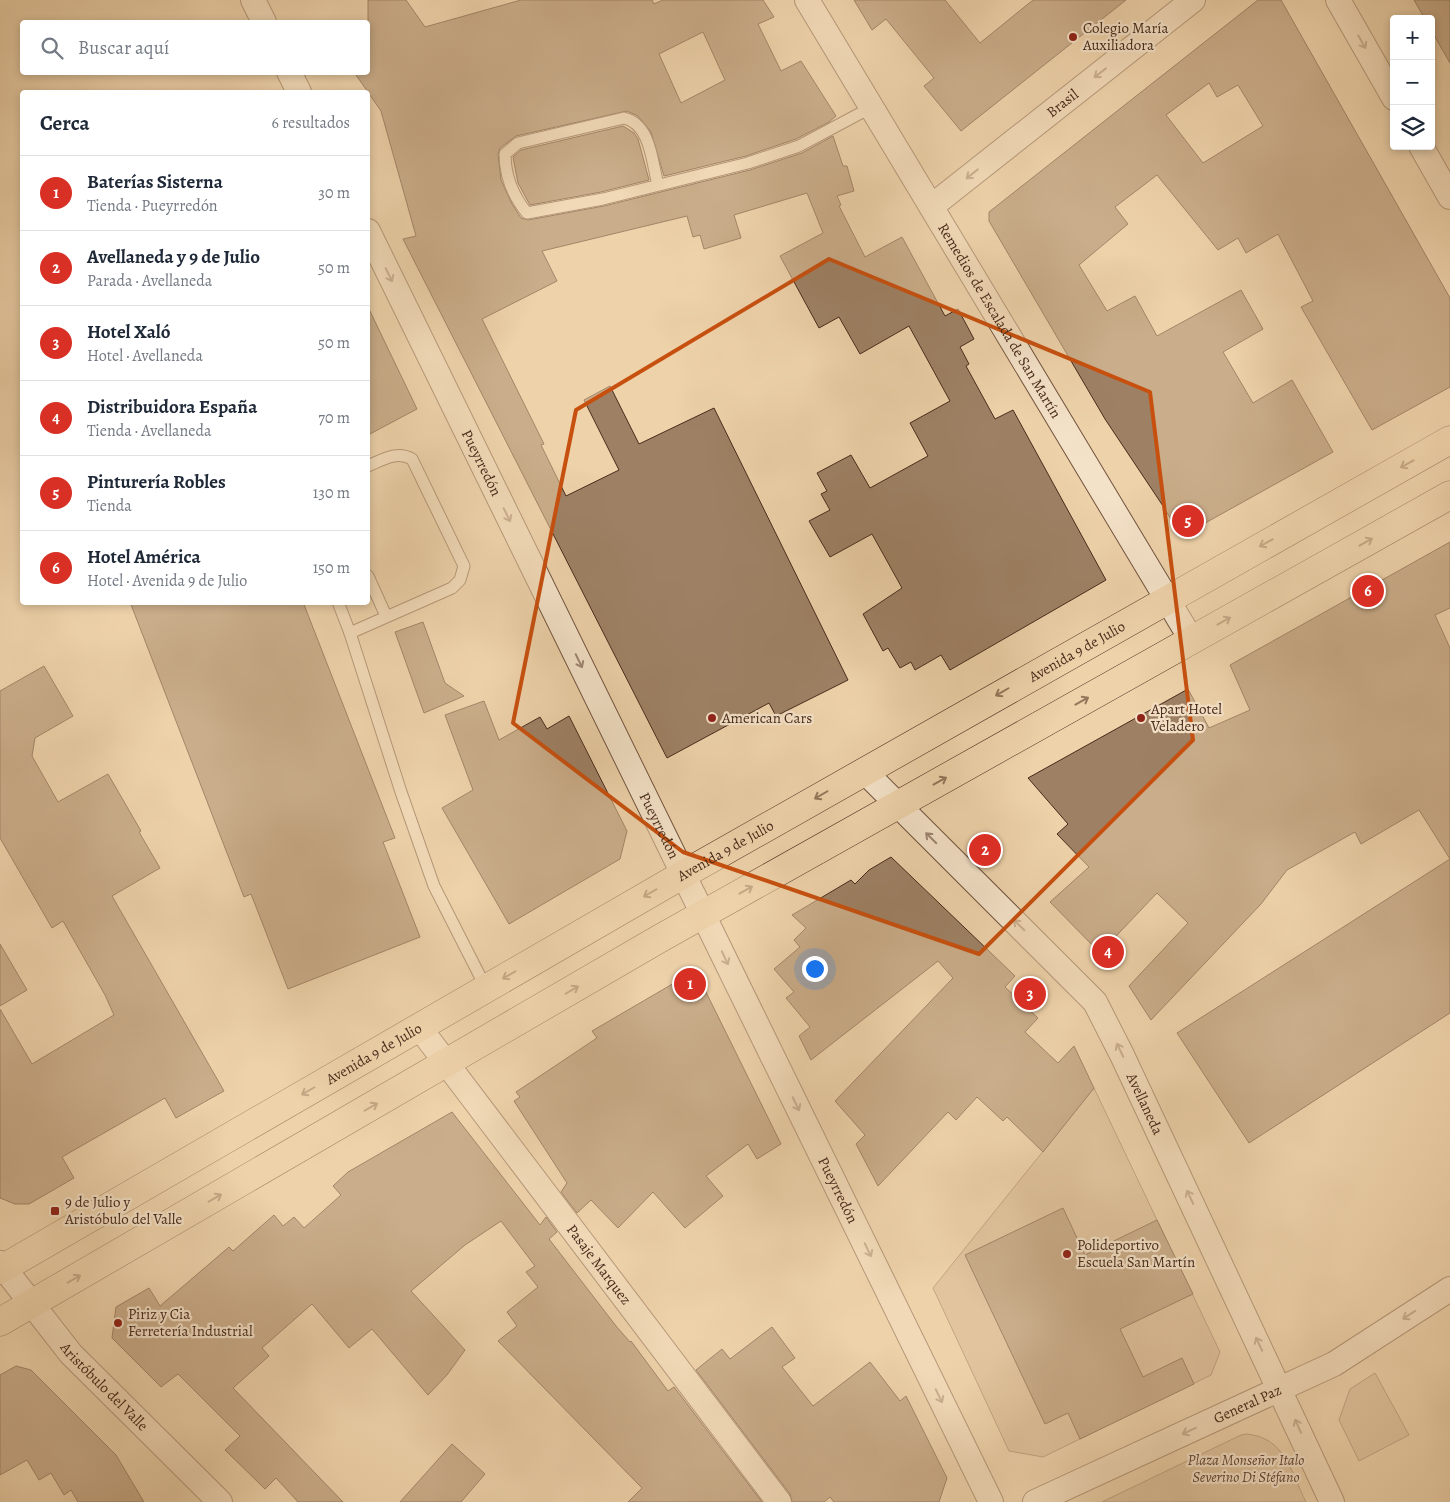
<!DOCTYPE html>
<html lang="es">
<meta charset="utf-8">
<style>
:root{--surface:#fff;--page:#f6f6f7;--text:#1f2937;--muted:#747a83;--line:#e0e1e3;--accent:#d93025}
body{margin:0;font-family:Alegreya,serif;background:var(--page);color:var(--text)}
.controls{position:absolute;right:15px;top:15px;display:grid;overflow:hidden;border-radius:5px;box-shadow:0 2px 8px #0003}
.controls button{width:45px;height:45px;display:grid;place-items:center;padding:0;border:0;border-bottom:1px solid var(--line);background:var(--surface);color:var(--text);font:25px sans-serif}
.you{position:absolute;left:814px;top:968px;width:18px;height:18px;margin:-12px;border:4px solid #fff;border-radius:50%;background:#1a73e8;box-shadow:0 0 0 8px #1a73e833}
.badge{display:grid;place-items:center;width:32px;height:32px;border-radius:50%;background:var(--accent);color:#fff;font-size:16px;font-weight:700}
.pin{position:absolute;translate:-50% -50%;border:2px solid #fff;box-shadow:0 1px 5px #0006}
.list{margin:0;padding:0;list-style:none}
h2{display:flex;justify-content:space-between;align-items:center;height:65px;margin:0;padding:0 20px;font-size:21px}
h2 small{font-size:16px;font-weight:400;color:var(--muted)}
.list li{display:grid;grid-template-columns:32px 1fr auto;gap:15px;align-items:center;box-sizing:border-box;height:75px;padding:0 20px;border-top:1px solid var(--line)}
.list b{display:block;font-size:19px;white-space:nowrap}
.list p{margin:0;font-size:16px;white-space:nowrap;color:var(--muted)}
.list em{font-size:16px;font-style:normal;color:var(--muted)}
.icon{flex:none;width:28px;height:28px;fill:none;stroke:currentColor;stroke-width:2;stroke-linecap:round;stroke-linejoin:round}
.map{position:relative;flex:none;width:1450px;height:1502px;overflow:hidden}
.search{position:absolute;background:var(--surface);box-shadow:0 2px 8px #0003;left:20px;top:20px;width:350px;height:55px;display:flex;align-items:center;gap:12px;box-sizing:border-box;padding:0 18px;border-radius:5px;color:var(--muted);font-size:19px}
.panel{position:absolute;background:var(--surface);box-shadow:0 2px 8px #0003;left:20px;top:90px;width:350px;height:515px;border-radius:5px}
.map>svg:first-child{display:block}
.green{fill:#d2b592;stroke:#8d7056}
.building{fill:#9e8165;stroke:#482a1b;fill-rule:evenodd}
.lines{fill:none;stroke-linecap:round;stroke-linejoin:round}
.lane-casing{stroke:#72543f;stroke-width:13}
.street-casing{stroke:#72543f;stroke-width:26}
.primary-casing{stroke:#482a1b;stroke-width:29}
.lane{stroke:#f4e2c8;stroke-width:11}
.street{stroke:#f4e2c8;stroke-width:24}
.primary{stroke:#eed2aa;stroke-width:28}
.oneway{stroke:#9e8672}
.oneway2{stroke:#93765b}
.marked{fill:none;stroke:#c8500f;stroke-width:4;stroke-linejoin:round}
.poi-dot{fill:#8f2418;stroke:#f4e2c8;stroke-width:2}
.labels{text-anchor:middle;stroke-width:4.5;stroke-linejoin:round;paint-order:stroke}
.poi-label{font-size:15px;fill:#482a1b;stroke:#f4e2c8;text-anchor:start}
.street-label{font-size:15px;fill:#482a1b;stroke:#f4e2c8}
.park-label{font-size:15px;font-style:italic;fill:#644633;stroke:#f4e2c8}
</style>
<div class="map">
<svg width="1450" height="1502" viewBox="0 0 1450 1502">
<rect width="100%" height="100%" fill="#eed2aa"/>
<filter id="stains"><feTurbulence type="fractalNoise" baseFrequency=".004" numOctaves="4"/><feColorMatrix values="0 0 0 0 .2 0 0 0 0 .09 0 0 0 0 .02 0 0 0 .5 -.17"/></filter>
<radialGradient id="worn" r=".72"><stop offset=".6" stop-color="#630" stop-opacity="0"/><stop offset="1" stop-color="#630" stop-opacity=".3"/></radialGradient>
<g class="green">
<path d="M1094,1088L1220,1352L1211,1375L1043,1457L1009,1451L933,1288Z"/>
<path d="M1375,1373L1409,1435L1359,1461L1339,1420L1350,1389Z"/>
<path d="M1246,1434C1285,1437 1291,1472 1306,1502H1102L1241,1435Z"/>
</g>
<g class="building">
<path d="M368,0H406L425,27L521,0H652L654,4L663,0H763L774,17L758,24L781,71L801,61L836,116L829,122L796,139L746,156L664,176L651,132L638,116L627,111L516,136L500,148L498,154L501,180L512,204L521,218L528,220L604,206L750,170L802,153L833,136L843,166H847L854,191L837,196L841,205L839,206L865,257L902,237L945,316L958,309L974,339L960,347L969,364L966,366L995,419L1013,410L1106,580L950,670L941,655L915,670L911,662L900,668L888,648L883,651L863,614L902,588L872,534L830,557L809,521L830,510L821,494L827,491L817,473L851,455L870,488L928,456L910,423L950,401L909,326L860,354L839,317L819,328L780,256L823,233L807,193L734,215L741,238L704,249L700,235L693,237L687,216L542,251L557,281L482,319L544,444L541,445L566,496L619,470L584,400L610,386L639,444L714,408L848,680L776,716L769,703L667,758L403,239L416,236L381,111L354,72H368ZM703,32L725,80L681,103L659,54Z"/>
<path d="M854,0H945L980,43L1033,0H1126L961,131L924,86L934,78L886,19L872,30Z"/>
<path d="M1258,0H1281L1450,298V387L1372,430L1301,307L1313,301L1278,234L1246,253L1238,238L1218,250L1157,175L1115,207L1128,224L1079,265L1107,311L1135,296L1157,336L1241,290L1263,329L1223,352L1253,403L1292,380L1333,452L1198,527L1172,521L1163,506L1105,419L989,221V212ZM1209,83L1217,97L1238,85L1263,126L1203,163L1166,115Z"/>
<path d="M1414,0H1450V63L1431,30V19H1425Z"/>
<path d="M623,126L634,133L638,139L649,180L601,192L530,205L518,183L513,157L521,150Z"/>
<path d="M368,307L417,409L368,435Z"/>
<path d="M1450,542V608L1435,615L1450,648V859L1419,810L1361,844L1355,832L1287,870L1261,904L1151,1020L1129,986L1188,923L1157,893L1100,953L1050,902L1089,867L1057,834L1068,824L1028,778L1188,689L1209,728L1250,710L1230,665Z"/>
<path d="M130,602H303L395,838L383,842L420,937L288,989L251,894L244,897Z"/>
<path d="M423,622L445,683L464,696L424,713L395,632Z"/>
<path d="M44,666L73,716L35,738L32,756L58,802L108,774L141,831L139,832L160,868L112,896L224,1091L176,1118L165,1098L62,1157L74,1178L29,1204H15L0,1198V1009L32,1064L114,1015L105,995L63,921L52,928L0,838V691Z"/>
<path d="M484,701L499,740L540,717L547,729L569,716L627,831L620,859L509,924L442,808L473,790L445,715Z"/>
<path d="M891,857L1015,976L1005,987L1038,1018L1025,1032L1058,1063L1074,1046L1094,1088L1043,1152L1007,1117L1003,1121L977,1097L956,1120L948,1112L878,1186L856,1144L865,1135L835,1101L953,978L938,961L811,1060L799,1036L810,1027L786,998L794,992L774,969L800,947L794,940L806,928L792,915L851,880L855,884L869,870Z"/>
<path d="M1450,859V1013L1249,1143L1177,1033Z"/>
<path d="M0,944L27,990L0,1006Z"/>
<path d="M681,979L701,982L781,1144L757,1159L748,1144L706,1176L723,1196L685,1228L653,1192L618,1228L591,1200L577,1213L561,1192L567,1183L514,1101L520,1097L516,1092L597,1038L592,1031Z"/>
<path d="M452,1112L540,1225L546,1217L557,1232L549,1239L616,1326L630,1342L631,1341L668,1391L674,1387L762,1502H628L642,1488L498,1341L517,1326L507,1312L538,1287L526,1272L535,1266L501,1221L465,1245L411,1291L465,1350L447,1375L428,1395L372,1329L349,1348L312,1304L262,1348L269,1356L233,1388L343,1502H298L276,1478L265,1489L225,1450L240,1436L178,1374L161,1387L112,1338L116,1307L149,1288L160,1306L229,1247L233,1251L274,1215L283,1226L294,1217L304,1228L341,1195L333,1186L348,1172Z"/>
<path d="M1063,1208L1085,1255L1157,1220L1193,1294L1120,1329L1143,1377L1182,1358L1194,1384L1080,1439L1068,1413L1045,1424L965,1255Z"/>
<path d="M772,1327L795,1358L782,1367L813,1406L870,1362L900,1401L906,1396L947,1478L939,1502H834L830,1497L824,1502H792L790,1494L696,1370L722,1349L730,1359Z"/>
<path d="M16,1366L31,1370L116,1455L144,1502H78L71,1490L64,1495L51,1473L39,1480L27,1460L0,1475V1375Z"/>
<path d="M452,1444L485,1474L461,1502H400Z"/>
</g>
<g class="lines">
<g class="lane-casing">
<g id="lane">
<path d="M658,185C652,163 651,124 624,118L518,143L505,154C505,176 514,197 527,213L603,199L748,163L799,146L872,107"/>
<path d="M368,466C382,460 397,450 412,459L464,566L460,580L452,588L350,633L401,792L434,886L486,988"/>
<path d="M368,576L386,616"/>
<path d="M338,602L350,633"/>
</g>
</g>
<g class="street-casing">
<g id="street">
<path d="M253,0L264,22"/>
<path id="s1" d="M807,0L1191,639"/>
<path d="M1338,0L1394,98"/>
<path d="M289,72L299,92"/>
<path d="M1421,146L1450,197"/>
<path id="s2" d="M932,206L1193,0"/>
<path id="s3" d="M368,231L991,1502"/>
<path id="s4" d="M864,771L1095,1002L1122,1055L1332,1502"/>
<path id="s5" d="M419,1027L779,1502"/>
<path id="s6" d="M0,1263L71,1354L220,1502"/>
<path id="s7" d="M1035,1502L1334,1364L1450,1289"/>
</g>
</g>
<g class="primary-casing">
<g id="primary">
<path id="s8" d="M0,1270L684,874L1450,440"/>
<path d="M0,1322L659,939L1450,495"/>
</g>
</g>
<use href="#lane" class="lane"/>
<use href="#street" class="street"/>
<use href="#primary" class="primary"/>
</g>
<defs><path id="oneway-shaft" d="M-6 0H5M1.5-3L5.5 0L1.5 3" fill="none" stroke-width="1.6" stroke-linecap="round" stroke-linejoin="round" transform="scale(1.25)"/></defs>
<g class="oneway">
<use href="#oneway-shaft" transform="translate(1362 42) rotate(60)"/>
<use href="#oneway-shaft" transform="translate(1100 73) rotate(142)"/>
<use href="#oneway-shaft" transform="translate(972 174) rotate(142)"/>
<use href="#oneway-shaft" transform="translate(389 275) rotate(64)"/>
<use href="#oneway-shaft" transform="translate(507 515) rotate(64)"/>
<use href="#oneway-shaft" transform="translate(579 661) rotate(64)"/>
<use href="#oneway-shaft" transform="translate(931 838) rotate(-135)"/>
<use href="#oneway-shaft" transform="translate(1019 925) rotate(-135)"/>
<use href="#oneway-shaft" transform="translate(725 958) rotate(65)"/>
<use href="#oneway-shaft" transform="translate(1120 1050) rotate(-116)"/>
<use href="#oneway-shaft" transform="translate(796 1104) rotate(64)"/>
<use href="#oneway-shaft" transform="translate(1190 1197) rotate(-115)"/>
<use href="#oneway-shaft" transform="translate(868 1250) rotate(64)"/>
<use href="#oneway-shaft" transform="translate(1409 1315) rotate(147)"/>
<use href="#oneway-shaft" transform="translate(1259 1344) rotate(-115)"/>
<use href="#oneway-shaft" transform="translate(939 1396) rotate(64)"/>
<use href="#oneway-shaft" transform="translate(1298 1426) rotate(-114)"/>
<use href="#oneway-shaft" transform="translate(1189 1431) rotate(155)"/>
</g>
<g class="oneway2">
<use href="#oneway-shaft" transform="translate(1407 464) rotate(151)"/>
<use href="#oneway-shaft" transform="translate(1366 542) rotate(-29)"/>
<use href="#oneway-shaft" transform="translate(1266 543) rotate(151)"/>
<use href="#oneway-shaft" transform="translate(1224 621) rotate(-29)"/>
<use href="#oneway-shaft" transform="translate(1002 692) rotate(150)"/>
<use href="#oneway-shaft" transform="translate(1082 701) rotate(-29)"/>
<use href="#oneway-shaft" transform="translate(940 781) rotate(-29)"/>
<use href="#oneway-shaft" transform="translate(821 795) rotate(150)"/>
<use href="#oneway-shaft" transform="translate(746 890) rotate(-29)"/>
<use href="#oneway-shaft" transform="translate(650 893) rotate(150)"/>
<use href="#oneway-shaft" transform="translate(509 975) rotate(150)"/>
<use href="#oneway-shaft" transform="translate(572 990) rotate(-30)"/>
<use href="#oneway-shaft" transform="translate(308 1091) rotate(150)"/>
<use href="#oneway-shaft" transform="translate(371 1107) rotate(-30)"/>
<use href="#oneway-shaft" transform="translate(215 1198) rotate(-30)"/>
<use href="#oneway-shaft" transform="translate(74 1279) rotate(-30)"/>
</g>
<path d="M0 0H1450V1502H0ZM829,259L1150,392L1193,740L979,954L683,852L513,723L576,410Z" fill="#eed2aa" fill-opacity=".55" fill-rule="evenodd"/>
<path class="marked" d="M829,259L1150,392L1193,740L979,954L683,852L513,723L576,410Z"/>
<g class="poi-dot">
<circle cx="1073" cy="37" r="5"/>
<circle cx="712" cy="718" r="5"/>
<circle cx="1141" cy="718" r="5"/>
<rect x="50" y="1206" width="10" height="10" rx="2.5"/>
<circle cx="1067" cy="1254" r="5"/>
<circle cx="118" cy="1323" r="5"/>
</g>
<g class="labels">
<g class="poi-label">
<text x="1083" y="33">Colegio María<tspan x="1083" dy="17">Auxiliadora</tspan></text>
<text x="1151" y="714">Apart Hotel<tspan x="1151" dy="17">Veladero</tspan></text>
<text x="722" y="723">American Cars</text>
<text x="65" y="1207">9 de Julio y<tspan x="65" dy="17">Aristóbulo del Valle</tspan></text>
<text x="1077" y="1250">Polideportivo<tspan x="1077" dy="17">Escuela San Martín</tspan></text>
<text x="128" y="1319">Piriz y Cia<tspan x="128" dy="17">Ferretería Industrial</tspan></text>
</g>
<g class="street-label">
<text dy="5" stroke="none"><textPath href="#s2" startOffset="166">Brasil</textPath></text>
<text dy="5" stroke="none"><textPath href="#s1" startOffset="374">Remedios de Escalada de San Martín</textPath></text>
<text dy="5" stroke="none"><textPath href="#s3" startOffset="258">Pueyrredón</textPath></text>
<text dy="5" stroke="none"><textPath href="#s8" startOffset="1242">Avenida 9 de Julio</textPath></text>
<text dy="5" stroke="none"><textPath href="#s3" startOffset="662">Pueyrredón</textPath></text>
<text dy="5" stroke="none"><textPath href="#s8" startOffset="838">Avenida 9 de Julio</textPath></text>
<text dy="5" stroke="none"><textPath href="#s8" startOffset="432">Avenida 9 de Julio</textPath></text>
<text dy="5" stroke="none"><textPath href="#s4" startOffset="440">Avellaneda</textPath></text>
<text dy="5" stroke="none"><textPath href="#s3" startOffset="1068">Pueyrredón</textPath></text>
<text dy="5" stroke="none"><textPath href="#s5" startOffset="298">Pasaje Marquez</textPath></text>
<text dy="5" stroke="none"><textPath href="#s6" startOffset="162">Aristóbulo del Valle</textPath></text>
<text dy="5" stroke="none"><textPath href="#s7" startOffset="234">General Paz</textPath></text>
</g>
<g class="park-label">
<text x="1246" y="1465">Plaza Monseñor Italo<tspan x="1246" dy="17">Severino Di Stéfano</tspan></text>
</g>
</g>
<rect width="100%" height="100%" filter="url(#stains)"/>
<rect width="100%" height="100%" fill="url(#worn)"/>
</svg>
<div class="controls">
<button>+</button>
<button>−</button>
<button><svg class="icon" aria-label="layers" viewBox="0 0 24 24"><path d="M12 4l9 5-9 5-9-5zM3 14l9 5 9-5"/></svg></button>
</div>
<div class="you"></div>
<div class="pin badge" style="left:690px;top:984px">1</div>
<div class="pin badge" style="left:985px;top:850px">2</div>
<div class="pin badge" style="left:1030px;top:994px">3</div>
<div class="pin badge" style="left:1108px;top:952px">4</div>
<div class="pin badge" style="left:1188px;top:521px">5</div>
<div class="pin badge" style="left:1368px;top:591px">6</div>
<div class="search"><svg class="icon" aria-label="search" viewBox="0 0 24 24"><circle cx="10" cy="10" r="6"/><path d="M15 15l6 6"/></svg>Buscar aquí</div>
<section class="panel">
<h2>Cerca<small>6 resultados</small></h2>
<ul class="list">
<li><span class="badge">1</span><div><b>Baterías Sisterna</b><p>Tienda · Pueyrredón</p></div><em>30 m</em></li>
<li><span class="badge">2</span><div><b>Avellaneda y 9 de Julio</b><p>Parada · Avellaneda</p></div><em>50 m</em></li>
<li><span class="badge">3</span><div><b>Hotel Xaló</b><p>Hotel · Avellaneda</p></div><em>50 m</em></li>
<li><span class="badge">4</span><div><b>Distribuidora España</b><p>Tienda · Avellaneda</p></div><em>70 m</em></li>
<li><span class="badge">5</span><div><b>Pinturería Robles</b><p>Tienda</p></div><em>130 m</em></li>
<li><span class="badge">6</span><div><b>Hotel América</b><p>Hotel · Avenida 9 de Julio</p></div><em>150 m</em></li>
</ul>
</section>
</div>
